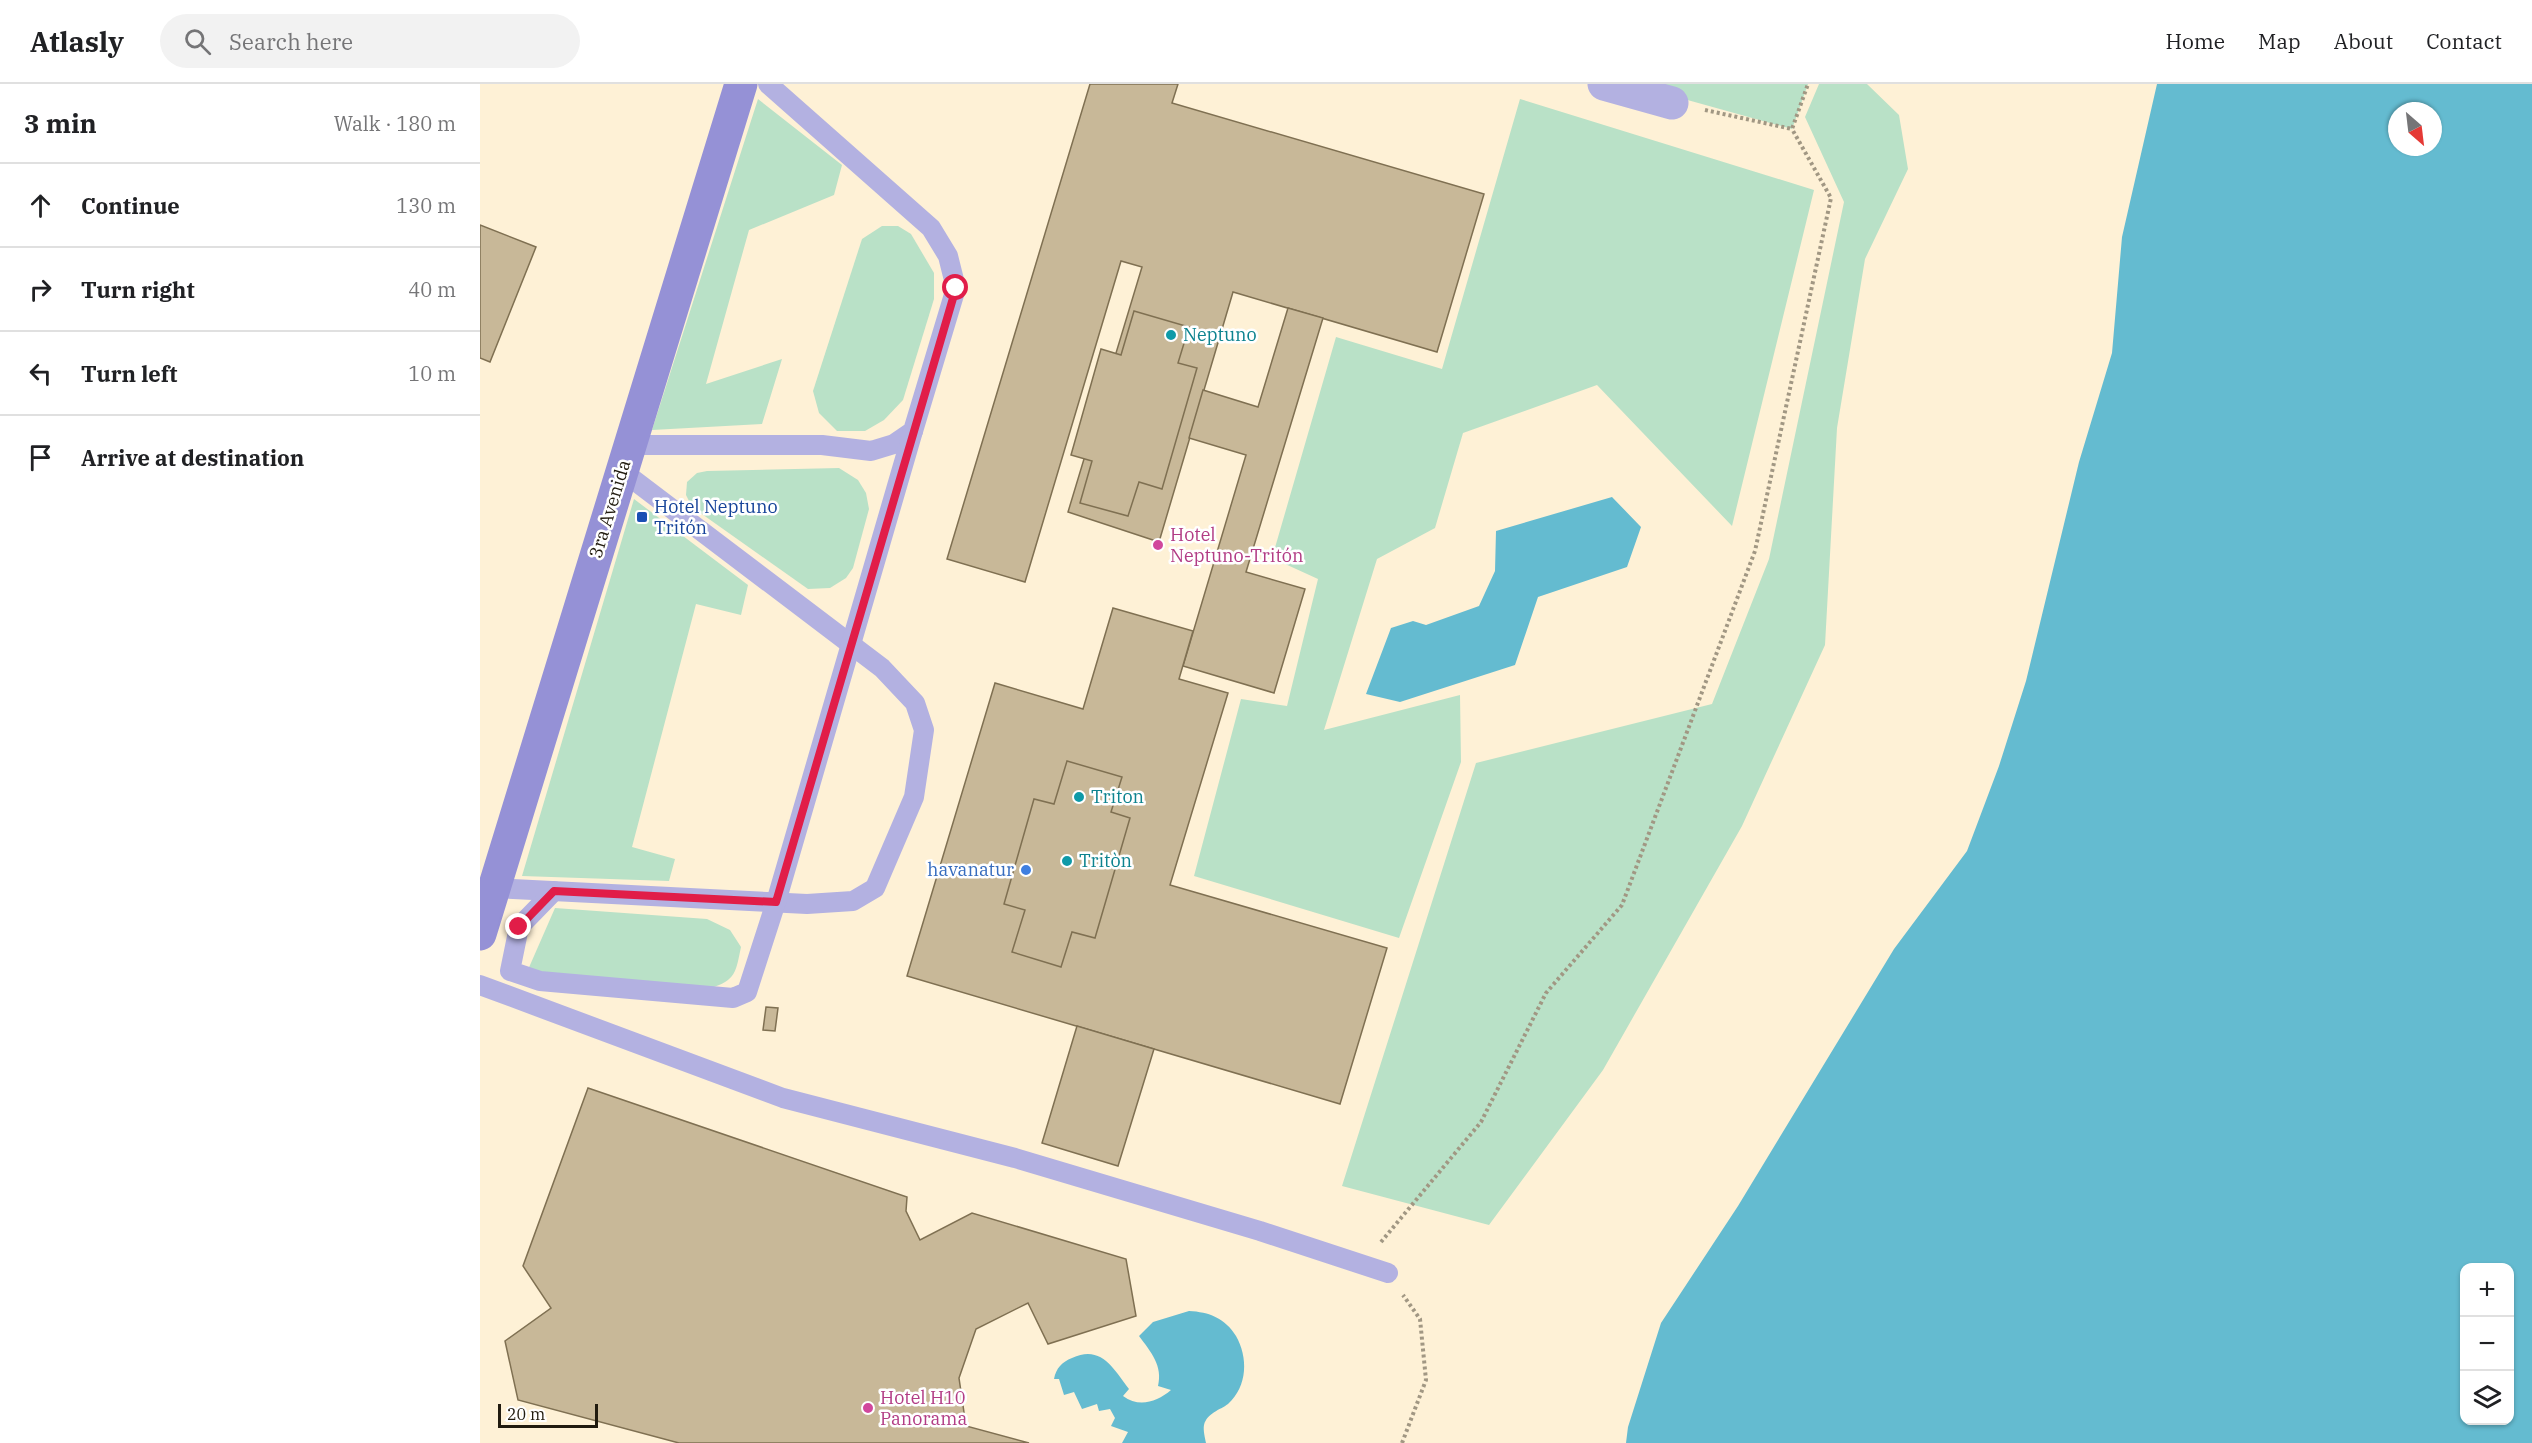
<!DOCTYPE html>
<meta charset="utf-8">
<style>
:root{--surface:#fff;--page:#f2f2f2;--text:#202124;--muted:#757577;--line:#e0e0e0}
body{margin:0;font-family:"IBM Plex Serif",serif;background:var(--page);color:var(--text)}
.controls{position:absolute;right:18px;bottom:18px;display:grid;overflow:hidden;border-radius:12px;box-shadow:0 2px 4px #0004}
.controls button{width:54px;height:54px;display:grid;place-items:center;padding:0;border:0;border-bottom:2px solid var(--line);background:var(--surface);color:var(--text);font:30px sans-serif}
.compass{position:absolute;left:1908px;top:18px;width:54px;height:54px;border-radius:50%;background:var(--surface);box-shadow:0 2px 4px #0004;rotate:152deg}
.scale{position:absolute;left:18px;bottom:15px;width:100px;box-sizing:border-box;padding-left:6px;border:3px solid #211b0f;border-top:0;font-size:16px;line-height:21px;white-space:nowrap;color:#211b0f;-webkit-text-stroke:4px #fff;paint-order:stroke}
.stop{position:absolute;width:18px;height:18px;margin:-14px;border:4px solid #e11d48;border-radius:50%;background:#fff}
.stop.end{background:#e11d48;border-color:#fff;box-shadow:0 2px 6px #0008}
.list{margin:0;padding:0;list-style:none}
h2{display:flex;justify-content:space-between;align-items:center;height:78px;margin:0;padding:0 24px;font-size:26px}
h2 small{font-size:20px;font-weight:400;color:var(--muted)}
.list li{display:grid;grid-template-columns:39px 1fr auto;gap:18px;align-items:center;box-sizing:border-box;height:84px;padding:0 24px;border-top:2px solid var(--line)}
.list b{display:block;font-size:22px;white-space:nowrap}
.list em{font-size:20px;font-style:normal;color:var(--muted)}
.icon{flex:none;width:33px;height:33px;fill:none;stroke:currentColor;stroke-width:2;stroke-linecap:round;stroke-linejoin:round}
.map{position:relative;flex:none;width:2052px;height:1359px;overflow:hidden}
header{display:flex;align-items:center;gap:36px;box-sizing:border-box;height:84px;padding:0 30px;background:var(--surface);border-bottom:2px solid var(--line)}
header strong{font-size:28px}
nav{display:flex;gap:33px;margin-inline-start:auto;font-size:21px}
.search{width:420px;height:54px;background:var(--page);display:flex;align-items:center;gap:15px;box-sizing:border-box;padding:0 21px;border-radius:33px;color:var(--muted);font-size:22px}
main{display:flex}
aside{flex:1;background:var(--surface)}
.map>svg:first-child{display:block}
.green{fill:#b9e1c7}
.water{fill:#64bbd0;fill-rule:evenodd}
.building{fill:#c8b898;stroke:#7f7052;stroke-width:1.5}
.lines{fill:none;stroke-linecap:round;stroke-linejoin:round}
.path{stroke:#a19783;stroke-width:4;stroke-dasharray:3 3;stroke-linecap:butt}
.service{stroke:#b3b1e1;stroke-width:20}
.minor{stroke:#b3b1e1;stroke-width:33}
.secondary{stroke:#9591d6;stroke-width:33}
.route{stroke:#e11d48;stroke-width:8}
.culture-dot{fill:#0f9aa8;stroke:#fff;stroke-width:2}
.transit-dot{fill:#1a4fb4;stroke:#fff;stroke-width:2}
.hotel-dot{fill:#d1479c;stroke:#fff;stroke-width:2}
.shop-dot{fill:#3f7fe0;stroke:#fff;stroke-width:2}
.labels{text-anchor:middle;stroke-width:5;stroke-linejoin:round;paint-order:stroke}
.culture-label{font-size:18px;fill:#0d838f;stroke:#fff;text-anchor:start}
.transit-label{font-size:18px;fill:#164399;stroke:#fff;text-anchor:start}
.street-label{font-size:18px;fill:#211b0f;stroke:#fff}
.hotel-label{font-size:18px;fill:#b23c85;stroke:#fff;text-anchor:start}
.shop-label{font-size:18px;fill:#366cbe;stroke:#fff;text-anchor:end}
</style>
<header>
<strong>Atlasly</strong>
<div class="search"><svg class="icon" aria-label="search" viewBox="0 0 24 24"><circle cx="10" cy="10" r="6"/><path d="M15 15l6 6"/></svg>Search here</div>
<nav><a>Home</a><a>Map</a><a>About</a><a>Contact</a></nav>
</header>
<main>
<aside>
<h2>3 min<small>Walk · 180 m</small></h2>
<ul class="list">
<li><svg class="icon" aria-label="ahead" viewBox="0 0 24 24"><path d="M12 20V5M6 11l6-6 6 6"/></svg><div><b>Continue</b></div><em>130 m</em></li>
<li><svg class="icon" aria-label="right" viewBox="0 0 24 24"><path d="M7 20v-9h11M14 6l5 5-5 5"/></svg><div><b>Turn right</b></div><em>40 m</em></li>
<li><svg class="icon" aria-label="left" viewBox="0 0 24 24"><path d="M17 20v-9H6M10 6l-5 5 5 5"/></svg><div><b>Turn left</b></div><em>10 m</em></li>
<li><svg class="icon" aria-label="arrive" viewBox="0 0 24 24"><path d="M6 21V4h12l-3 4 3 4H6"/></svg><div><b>Arrive at destination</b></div></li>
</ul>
</aside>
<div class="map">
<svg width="2052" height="1359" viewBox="0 0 2052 1359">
<rect width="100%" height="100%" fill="#fef1d6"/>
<g class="green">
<path d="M1150,0H1328L1312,45Z"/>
<path d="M1339,0H1387L1419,31L1428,85L1385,175L1357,344L1345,561L1262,742L1123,986L1009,1141L862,1102L996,679L1232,620L1289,475L1364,118L1325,33Z"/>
<path d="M278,15L362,81L354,111L269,146L226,300L302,275L282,340L172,346Z"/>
<path d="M1040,15L1334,106L1252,442L1117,301L983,349L955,444L897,475L844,646L980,611L981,678L919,854L714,792L761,615L807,622L838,495L792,474L856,253L962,285Z"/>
<path d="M402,142H418L431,150L454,189V215L423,316L404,336L385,347H357L339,329L333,307L382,155Z"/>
<path d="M359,384L378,396L386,409L389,425L373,484L366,494L350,504L328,505L212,423L206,411L207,398L217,389L227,387Z"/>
<path d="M154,415L268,501L261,531L216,520L152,763L195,775L189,797L42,792Z"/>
<path d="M75,824L227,835L250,846L261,863C256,887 256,897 230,904L47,888Z"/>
</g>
<g class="water">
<path d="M1677,0H2052V1359H1146L1148,1343L1181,1239L1258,1122L1414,865L1487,767L1519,682L1546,597L1599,378L1632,269L1642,153ZM1917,27H1953V63H1917ZM1984,1184H2030V1336H1984Z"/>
<path d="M1132,413L1161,443L1147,483L1058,513L1035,581L920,618L886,610L911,544L933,537L946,541L999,522L1015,487L1016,447Z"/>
<path d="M709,1227C729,1228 745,1234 756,1252C768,1273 768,1302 748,1320C740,1326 727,1329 724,1341C723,1346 725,1354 726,1359H642L648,1348L631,1342L635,1334L630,1325L619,1327L617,1320L602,1325L594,1308L584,1311L579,1295H574C576,1284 582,1278 592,1274C622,1260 634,1286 649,1305L643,1312C659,1324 677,1318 691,1306L678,1302C683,1282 671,1268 659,1252L673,1238Z"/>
</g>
<g class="building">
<path d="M610,0H698L692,19L1004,110L957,268L753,208L679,458L588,428L662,183L641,177L545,498L467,475Z"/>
<path d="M0,141L56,163L10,278L0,274Z"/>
<path d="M808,224L843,234L766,488L825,505L794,609L703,582L766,371L709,354L723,306L778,323Z"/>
<path d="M654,227L709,243L698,279L717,284L682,405L659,398L648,432L600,419L612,377L591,371L621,265L641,271Z"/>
<path d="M633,524L713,547L699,595L748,609L690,801L907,864L860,1020L427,892L515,599L603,625Z"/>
<path d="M587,677L642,693L631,728L650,734L615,854L592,848L581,883L532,868L545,826L524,820L554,715L574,720Z"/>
<path d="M286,923L298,924L295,947L283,946Z"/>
<path d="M597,942L674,965L638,1082L562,1059Z"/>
<path d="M108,1004L427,1113L426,1127L440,1156L492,1129L646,1175L656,1232L568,1260L548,1219L496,1245L479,1294L486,1342L549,1359H199L38,1316L25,1257L71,1224L43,1182Z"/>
</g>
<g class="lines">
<g class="path">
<path d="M1225,26L1312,45L1328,0"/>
<path d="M901,1158L1001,1038L1066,909L1142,821L1275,467L1351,114L1312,45"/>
<path d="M922,1359L946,1296L940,1235L923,1211"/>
</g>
<g class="service">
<path d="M150,361H342L391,367L414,360L433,347L476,204L468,172L451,144L288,0"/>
<path d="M14,804L327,820L373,817L395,804L434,713L444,646L435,619L402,584L142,387"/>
<path d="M74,807L39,843L30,887L60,897L253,914L267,908L296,818L433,347"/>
<path d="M0,901L303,1014L535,1074L780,1147L908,1189"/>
</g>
<path class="minor" d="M1124,0L1192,19"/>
<path class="secondary" d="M0,850L261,0"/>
</g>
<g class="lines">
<path class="route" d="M39,843L74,807L296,818L476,204"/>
</g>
<g class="culture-dot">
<circle cx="691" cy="251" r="6"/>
<circle cx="599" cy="713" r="6"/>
<circle cx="587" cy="777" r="6"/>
</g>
<rect class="transit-dot" x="156" y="427" width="12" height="12" rx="3"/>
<g class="hotel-dot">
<circle cx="678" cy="461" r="6"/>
<circle cx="388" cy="1324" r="6"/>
</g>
<circle class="shop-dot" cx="546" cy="786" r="6"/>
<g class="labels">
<g class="culture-label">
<text x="703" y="257">Neptuno</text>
<text x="611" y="719">Triton</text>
<text x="599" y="783">Tritòn</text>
</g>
<g class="transit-label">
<text x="174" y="429">Hotel Neptuno<tspan x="174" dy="21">Tritón</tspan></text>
</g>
<g class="street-label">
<text transform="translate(130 425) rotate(-73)" y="6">3ra Avenida</text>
</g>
<g class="hotel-label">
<text x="690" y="457">Hotel<tspan x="690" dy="21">Neptuno-Tritón</tspan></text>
<text x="400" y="1320">Hotel H10<tspan x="400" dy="21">Panorama</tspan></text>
</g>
<g class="shop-label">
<text x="534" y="792">havanatur</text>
</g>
</g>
</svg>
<div class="controls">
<button>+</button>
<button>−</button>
<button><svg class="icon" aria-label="layers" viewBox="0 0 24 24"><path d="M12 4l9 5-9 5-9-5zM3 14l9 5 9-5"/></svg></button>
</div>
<svg class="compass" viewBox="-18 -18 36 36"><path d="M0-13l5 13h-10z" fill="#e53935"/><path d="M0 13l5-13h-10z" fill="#757577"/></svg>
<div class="scale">20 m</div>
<div class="stop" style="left:476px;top:204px"></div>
<div class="stop end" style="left:39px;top:843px"></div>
</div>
</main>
